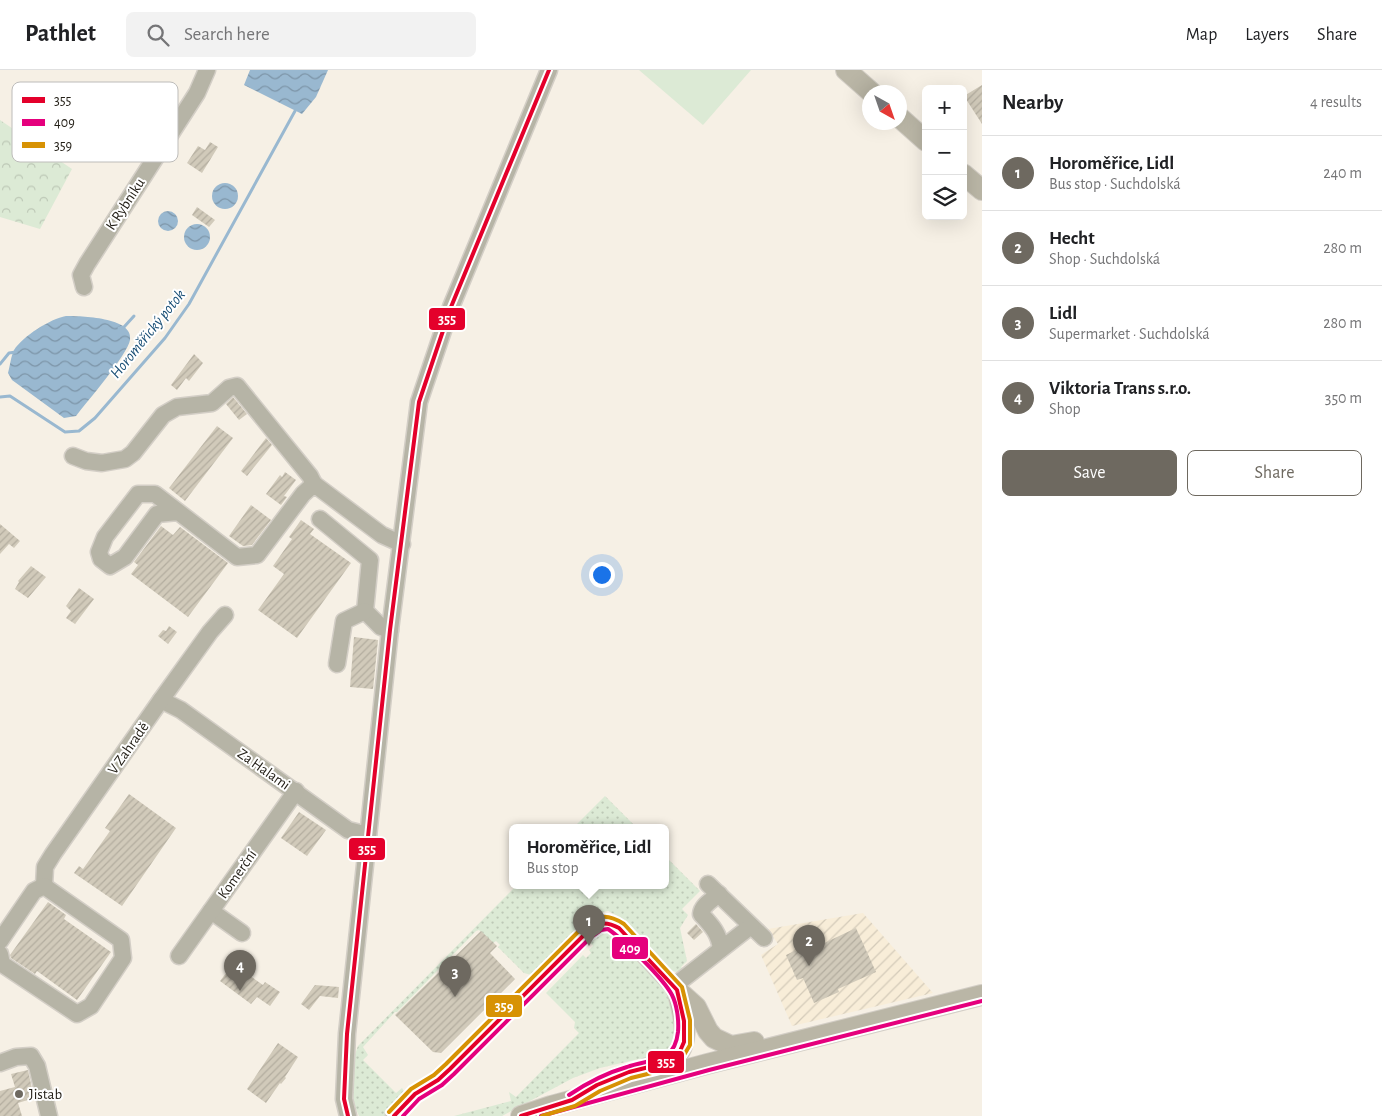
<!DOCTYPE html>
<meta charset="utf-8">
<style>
:root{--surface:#fff;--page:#f2f2f2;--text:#202124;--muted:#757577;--line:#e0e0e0;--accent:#6e6960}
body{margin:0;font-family:"Alegreya Sans",sans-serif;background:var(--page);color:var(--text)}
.controls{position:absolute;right:15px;top:15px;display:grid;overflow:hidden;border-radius:8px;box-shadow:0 5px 20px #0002}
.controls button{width:45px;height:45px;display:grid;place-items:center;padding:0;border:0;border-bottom:1px solid var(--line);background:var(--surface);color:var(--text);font:25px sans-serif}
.compass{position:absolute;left:862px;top:15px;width:45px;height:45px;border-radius:50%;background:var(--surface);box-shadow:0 5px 20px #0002;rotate:140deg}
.you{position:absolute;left:601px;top:504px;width:18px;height:18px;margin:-12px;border:4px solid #fff;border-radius:50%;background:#1a73e8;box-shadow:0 0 0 8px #1a73e833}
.badge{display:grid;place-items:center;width:32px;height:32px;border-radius:50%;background:var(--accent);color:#fff;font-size:16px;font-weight:700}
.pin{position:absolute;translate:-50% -41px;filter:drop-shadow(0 1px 2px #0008)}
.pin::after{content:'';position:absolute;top:26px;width:18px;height:15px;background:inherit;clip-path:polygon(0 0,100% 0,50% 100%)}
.popup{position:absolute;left:509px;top:754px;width:160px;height:65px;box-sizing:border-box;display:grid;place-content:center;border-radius:8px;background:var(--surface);filter:drop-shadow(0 1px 4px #0005);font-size:16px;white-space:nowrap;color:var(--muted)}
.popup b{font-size:19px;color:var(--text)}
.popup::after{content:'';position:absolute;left:50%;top:100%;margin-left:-10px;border:10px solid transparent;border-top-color:var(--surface)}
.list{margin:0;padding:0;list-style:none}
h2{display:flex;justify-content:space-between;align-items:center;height:65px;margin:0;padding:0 20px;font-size:21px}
h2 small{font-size:16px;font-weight:400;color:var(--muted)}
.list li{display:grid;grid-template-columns:32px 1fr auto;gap:15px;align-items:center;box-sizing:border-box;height:75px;padding:0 20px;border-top:1px solid var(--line)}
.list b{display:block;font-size:19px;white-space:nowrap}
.list p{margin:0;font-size:16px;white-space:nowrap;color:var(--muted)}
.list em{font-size:16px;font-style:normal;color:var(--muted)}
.actions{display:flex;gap:10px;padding:15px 20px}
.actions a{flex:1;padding:11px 0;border:1px solid var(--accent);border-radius:8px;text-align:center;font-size:18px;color:var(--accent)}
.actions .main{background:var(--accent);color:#fff}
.icon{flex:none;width:28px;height:28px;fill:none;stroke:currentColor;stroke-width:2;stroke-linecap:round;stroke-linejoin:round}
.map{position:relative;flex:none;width:982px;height:1046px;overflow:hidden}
header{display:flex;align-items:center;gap:30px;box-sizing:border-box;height:70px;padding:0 25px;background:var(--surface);border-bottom:1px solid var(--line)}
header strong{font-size:24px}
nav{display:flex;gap:28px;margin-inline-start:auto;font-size:18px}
.search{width:350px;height:45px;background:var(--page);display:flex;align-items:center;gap:12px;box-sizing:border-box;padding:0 18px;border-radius:8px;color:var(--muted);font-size:19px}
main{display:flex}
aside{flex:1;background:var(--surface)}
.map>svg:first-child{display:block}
.industrial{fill:url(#industrial-furrows)}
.grass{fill:url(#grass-dots)}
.forest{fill:url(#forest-crowns)}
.garden{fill:#dcead5}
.water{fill:url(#water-waves)}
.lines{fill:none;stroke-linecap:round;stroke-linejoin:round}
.stream{stroke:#99b8d0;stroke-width:3}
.building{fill:url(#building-hatch)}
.minor-casing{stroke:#d3cec6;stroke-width:19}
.major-casing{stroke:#d3cec6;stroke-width:22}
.minor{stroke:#b6b4a6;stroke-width:16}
.major{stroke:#bab6a6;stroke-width:20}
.bus-1-casing{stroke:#fff;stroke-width:8}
.bus-2-casing{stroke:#fff;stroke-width:8}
.bus-3-casing{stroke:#fff;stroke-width:8}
.bus-1{stroke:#e4002b;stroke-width:4}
.bus-2{stroke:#e5007d;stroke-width:4}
.bus-3{stroke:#d79204;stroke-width:4}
.poi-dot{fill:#6e6960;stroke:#fff;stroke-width:2}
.labels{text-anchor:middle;stroke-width:4;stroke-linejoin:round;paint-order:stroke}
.street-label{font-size:15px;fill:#242018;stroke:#fff}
.poi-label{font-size:15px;fill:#242018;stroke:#fff;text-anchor:start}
.water-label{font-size:16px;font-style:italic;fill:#184e75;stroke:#fff}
.key{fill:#fff;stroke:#bdbcba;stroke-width:1}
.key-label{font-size:14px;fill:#242018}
.line-badge{stroke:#fff;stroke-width:2}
.badge-label{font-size:14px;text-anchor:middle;font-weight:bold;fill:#fff}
</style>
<header>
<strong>Pathlet</strong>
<div class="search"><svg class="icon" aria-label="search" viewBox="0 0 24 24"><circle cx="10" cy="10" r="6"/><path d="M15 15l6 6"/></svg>Search here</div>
<nav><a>Map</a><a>Layers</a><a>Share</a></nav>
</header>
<main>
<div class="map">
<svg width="982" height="1046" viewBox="0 0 982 1046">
<defs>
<pattern id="industrial-furrows" width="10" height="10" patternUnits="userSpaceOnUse" patternTransform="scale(1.25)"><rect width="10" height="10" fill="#f8edd8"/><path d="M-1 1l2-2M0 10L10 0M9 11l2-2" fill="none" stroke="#d4cbb9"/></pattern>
<pattern id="grass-dots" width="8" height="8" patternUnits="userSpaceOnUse" patternTransform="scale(1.25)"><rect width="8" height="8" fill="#dcead5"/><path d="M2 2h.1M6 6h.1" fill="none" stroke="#bdc8b6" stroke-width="1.8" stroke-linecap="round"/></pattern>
<pattern id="forest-crowns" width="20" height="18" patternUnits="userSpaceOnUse" patternTransform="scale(1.25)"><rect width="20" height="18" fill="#dcead5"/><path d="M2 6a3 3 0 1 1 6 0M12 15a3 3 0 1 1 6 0" fill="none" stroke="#bdc8b6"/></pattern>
<pattern id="water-waves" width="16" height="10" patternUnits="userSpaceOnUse" patternTransform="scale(1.25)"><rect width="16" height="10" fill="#99b8d0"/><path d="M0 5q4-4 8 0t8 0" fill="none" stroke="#7d95a8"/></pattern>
<pattern id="building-hatch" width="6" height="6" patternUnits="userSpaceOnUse" patternTransform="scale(1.25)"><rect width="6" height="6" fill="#d1caba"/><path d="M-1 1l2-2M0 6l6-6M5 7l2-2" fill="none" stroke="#b3ad9f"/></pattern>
</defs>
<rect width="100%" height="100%" fill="#f6f0e5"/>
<path class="industrial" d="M863,843L933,923L792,956L761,885L778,874L768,859Z"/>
<g class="grass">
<path d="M605,726L636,757H574Z"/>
<path d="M665,786L700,821L682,839L688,845L680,858L687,891L681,897L684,900L676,902L670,900L620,847L608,841L595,844L537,902L531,905L524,903L498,877L500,875L496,871L493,873L479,860L476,861L397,942H395L363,977L368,985L363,990L396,1023L402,1018L405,1023L385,1046H359C349,1025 349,998 358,976L517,815H665Z"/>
<path d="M607,863L614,864L667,918L681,960L665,986L662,981L643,988L600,998L573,1008L502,1046H454L511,1031L509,1022L516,1027L579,963L574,958L575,952L546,923L583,885L586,888L591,883L589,880L593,876L590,872L599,864Z"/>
</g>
<path class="forest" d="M0,50L72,99L40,159L0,147Z"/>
<path class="garden" d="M639,0H751L703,55Z"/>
<g class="water">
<path d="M250,0H328L316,27L302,44L244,15Z"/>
<circle cx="225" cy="126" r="13"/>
<circle cx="168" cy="151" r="10"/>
<circle cx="197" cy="167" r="13"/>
<path d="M66,246C80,246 134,247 130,270C128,284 86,333 76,346L64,348L12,310L8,303C10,296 11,286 14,280C23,266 50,249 66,246Z"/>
</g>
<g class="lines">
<g class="stream">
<path d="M119,258L124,257L134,246"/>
<path d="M0,294L9,283L16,282"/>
<path d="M0,327L10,326L65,362L79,361L95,348L165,268L189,234L295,41"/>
</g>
</g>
<g class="building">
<path d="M982,15V54L964,26Z"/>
<path d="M210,72L218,77L202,103L187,93L198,76L205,80Z"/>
<path d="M197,137L215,150L209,157L192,145Z"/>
<path d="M194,284L203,293L189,311L186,308L177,320L171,315Z"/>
<path d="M233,327L247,344L239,350L226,334Z"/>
<path d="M217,356L233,368L185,431L169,418Z"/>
<path d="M266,368L272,375L247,406L241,401Z"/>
<path d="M285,402L296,410L284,426L287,427L281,435L266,424L280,405L282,407Z"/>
<path d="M251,435L271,450L252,475L243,476L229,466Z"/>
<path d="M301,450L314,459L310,464L351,493L297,568L258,540L284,504L273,496L292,469L289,467Z"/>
<path d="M0,454L20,471L14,478L9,474L0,484Z"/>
<path d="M161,456L173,465L180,457L228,493L188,547L131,504L138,495L134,492Z"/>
<path d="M31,496L46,507L28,528L15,519L19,512L18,511Z"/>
<path d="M79,518L94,529L75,554L66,548L71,541L66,536Z"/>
<path d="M169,556L177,562L168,574L158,566L163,560L166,561Z"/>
<path d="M354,567L378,570L373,619L350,617Z"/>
<path d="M129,724L176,758L122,836L74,803L79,796L83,799L110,761L105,758Z"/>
<path d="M299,742L326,760L307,786L281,768Z"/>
<path d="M48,832L66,845L64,849L111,882L77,930L37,901L35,904L11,888L10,885Z"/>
<path d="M696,854L703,862L694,870L687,863Z"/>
<path d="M856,858L876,902L838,919L839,922L814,933L803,908L797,910L786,885L816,871L818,876Z"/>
<path d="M481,861L497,876L490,883L515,909L441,983L433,982L395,945Z"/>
<path d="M233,894L263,915L265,912L280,922L270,936L257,927L251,934L220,911Z"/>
<path d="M315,915L339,917L338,928L320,926L309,940L301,934Z"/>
<path d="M278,973L298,987L285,1007L286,1008L281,1014L280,1013L266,1033L247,1019Z"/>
<path d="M28,1000L34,1028L18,1033L22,1046H0V1021L15,1017L11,1004Z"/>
</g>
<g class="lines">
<g class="minor-casing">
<g id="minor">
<path d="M84,217L81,205L87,194L197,23L207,0"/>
<path d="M73,386L86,391L102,393L125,389L133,383L163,345L177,337L212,333L229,318L237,316L310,406L314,414"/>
<path d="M178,442L157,444L125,487L110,496L101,489L99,482L105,467L138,424H155L237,487L257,485L303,424L314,414L382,465L402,474"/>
<path d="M320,449L370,490L365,541L381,557L390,560"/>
<path d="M337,594L344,551L365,541"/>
<path d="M161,630L181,640L348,760L368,765"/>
<path d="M708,814L764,868"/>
<path d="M44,816L45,797L53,784L161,630L210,562L225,545"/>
<path d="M719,824C712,830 702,835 701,844C712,856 719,863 721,879"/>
<path d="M211,841L242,863"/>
<path d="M0,871L34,821L44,816"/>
<path d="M0,884L2,894L77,944L91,936L123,888L121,870L44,816"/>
<path d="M179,886L296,721"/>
<path d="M674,916L751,856"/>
<path d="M0,993L16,987L31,986L37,996L49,1046"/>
<path d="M348,1046L344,1029L347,964L390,560L419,332L451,237L549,0"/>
<path d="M394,1046L415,1024L438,1010L450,999L595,855C605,852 610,853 619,858L677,920"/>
</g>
</g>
<g class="major-casing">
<g id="major">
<path d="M846,0L871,22"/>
<path d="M899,47L926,71"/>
<path d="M963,104L982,120"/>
<path d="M677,920L696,937L708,961L714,968L731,976L754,972"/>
<path d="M647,998C653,996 660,995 666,993C695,979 683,943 677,920"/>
<path d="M521,1046L551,1036L707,994L982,925"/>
</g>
</g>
<use href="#minor" class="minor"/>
<use href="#major" class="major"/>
<g class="bus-1-casing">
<g id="bus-1">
<path d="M348,1046L344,1029L347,964L390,560L419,332L451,237L549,0"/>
<path d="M394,1046L415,1024L438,1010L450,999L587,862C598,852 606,851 619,858L677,920L684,951V972L680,981L665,993L629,1002L597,1015L572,1030L521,1046"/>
</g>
</g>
<g class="bus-2-casing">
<g id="bus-2">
<path d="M403,1046L419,1029L442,1015L454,1004L591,867L601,860L608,859C624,870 663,908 672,925C677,935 679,950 678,962C677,971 675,979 667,985C655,992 640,992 627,997C606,1003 587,1013 569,1025"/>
<path d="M541,1046L709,1000L982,931"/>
</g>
</g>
<g class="bus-3-casing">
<path id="bus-3" d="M389,1042L411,1019L434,1005L446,994L583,857C597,845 607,843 624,854L682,917L690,950V975L684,985L676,994L668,999L631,1008L600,1021L575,1036L542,1046"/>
</g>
<use href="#bus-1" class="bus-1"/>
<use href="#bus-2" class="bus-2"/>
<use href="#bus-3" class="bus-3"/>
</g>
<circle class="poi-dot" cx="19" cy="1024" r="5"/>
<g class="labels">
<g class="street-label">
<text transform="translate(125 134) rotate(-57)" y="5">K Rybníku</text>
<text transform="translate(128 678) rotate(-55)" y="5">V Zahradě</text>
<text transform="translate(264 699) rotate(35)" y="5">Za Halami</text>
<text transform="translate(237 804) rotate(-55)" y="5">Komerční</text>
</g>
<g class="poi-label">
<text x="29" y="1029">Jistab</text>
</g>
<g class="water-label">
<text transform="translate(147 263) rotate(-51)" y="6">Horoměřický potok</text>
</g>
</g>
<rect x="12" y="12" width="166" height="80" rx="8" class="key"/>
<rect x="22" y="27" width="23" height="6" fill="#e4002b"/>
<rect x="22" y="49" width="23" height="7" fill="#e5007d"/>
<rect x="22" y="72" width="23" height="6" fill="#d79204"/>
<g class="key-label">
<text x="54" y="35">355</text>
<text x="54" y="57">409</text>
<text x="54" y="80">359</text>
</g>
<g class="line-badge">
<rect x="428" y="237" width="38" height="24" rx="5" fill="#e4002b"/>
<rect x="348" y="767" width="38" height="24" rx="5" fill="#e4002b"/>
<rect x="611" y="866" width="38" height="24" rx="5" fill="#e5007d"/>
<rect x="485" y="924" width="38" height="24" rx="5" fill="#d79204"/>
<rect x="647" y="980" width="38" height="24" rx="5" fill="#e4002b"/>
</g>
<g class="badge-label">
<text x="447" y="254">355</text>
<text x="367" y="784">355</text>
<text x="630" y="883">409</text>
<text x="504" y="941">359</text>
<text x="666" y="997">355</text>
</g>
</svg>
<div class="controls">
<button>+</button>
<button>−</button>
<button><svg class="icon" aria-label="layers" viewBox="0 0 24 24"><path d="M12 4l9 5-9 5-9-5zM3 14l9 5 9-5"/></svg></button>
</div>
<svg class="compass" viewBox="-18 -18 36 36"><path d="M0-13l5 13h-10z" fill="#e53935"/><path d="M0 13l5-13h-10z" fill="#757577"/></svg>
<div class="you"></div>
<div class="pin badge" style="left:589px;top:876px">1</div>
<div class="popup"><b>Horoměřice, Lidl</b>Bus stop</div>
<div class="pin badge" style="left:809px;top:896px">2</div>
<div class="pin badge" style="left:455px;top:927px">3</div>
<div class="pin badge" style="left:240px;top:921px">4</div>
</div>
<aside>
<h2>Nearby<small>4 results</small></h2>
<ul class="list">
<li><span class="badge">1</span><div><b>Horoměřice, Lidl</b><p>Bus stop · Suchdolská</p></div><em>240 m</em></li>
<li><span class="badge">2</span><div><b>Hecht</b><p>Shop · Suchdolská</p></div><em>280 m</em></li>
<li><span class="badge">3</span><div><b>Lidl</b><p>Supermarket · Suchdolská</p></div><em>280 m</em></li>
<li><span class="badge">4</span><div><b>Viktoria Trans s.r.o.</b><p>Shop</p></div><em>350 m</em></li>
</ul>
<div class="actions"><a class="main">Save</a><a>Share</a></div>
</aside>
</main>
